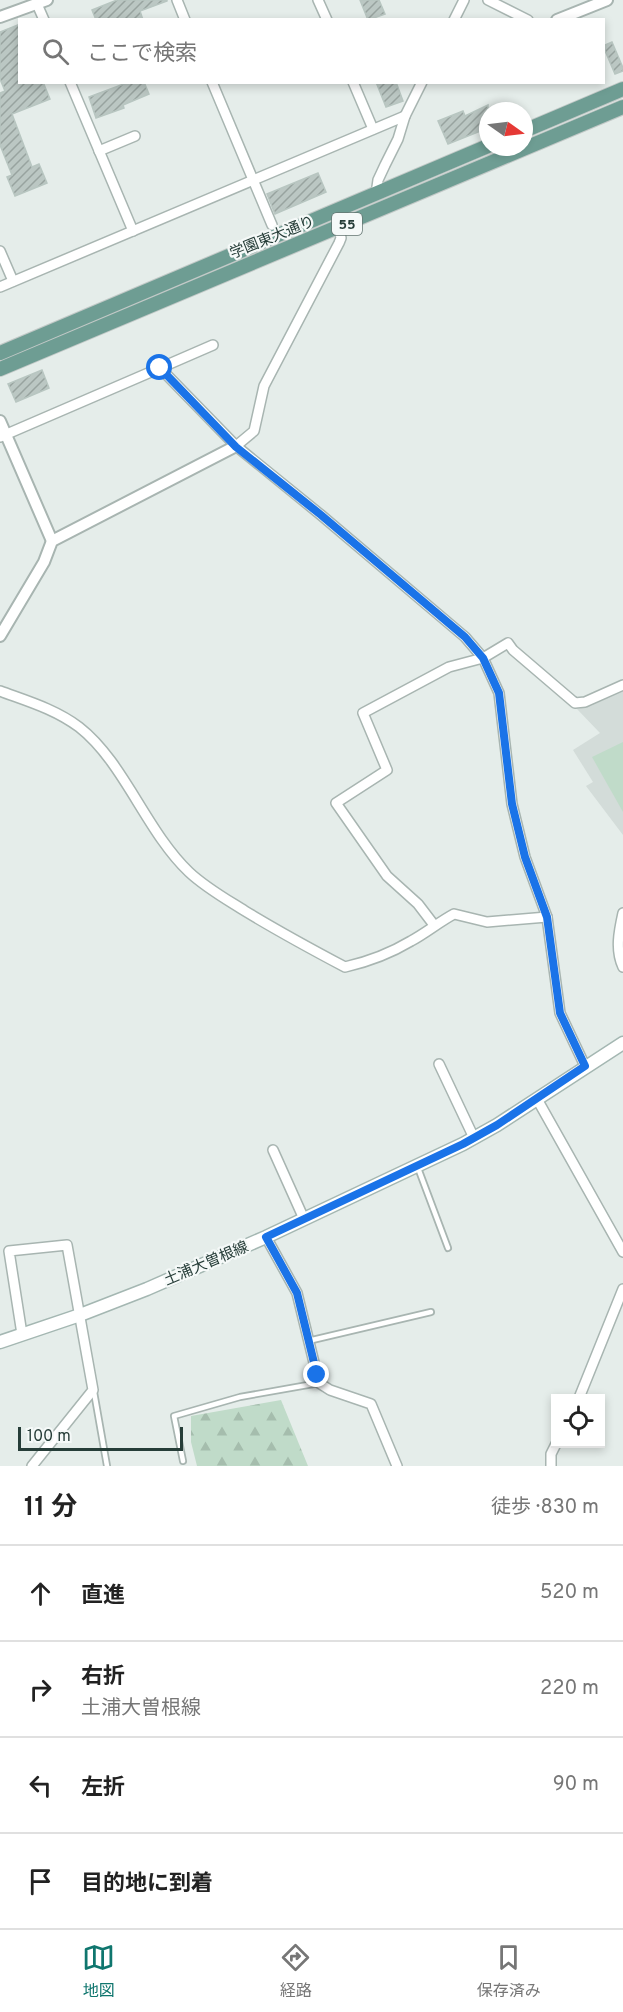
<!DOCTYPE html>
<html lang="ja">
<meta charset="utf-8">
<style>
:root{--surface:#fff;--page:#f2f2f2;--text:#222;--muted:#767676;--line:#e0e0e0;--accent:#0f766e}
body{margin:0;font-family:Overpass,"Noto Sans JP",sans-serif;background:var(--page);color:var(--text)}
.controls{position:absolute;right:18px;bottom:18px;display:grid;overflow:hidden;border-radius:0px;box-shadow:0 3px 9px #0003}
.controls button{width:54px;height:54px;display:grid;place-items:center;padding:0;border:0;border-bottom:2px solid var(--line);background:var(--surface);color:var(--text);font:30px sans-serif}
.compass{position:absolute;left:479px;top:102px;width:54px;height:54px;border-radius:50%;background:var(--surface);box-shadow:0 3px 9px #0003;rotate:104deg}
.scale{position:absolute;left:18px;bottom:15px;width:165px;box-sizing:border-box;padding-left:6px;border:3px solid #263d38;border-top:0;font-size:16px;line-height:21px;white-space:nowrap;color:#263d38;-webkit-text-stroke:4px #f5f9f8;paint-order:stroke}
.stop{position:absolute;width:18px;height:18px;margin:-14px;border:4px solid #1a73e8;border-radius:50%;background:#fff}
.stop.end{background:#1a73e8;border-color:#fff;box-shadow:0 2px 6px #0008}
.list{margin:0;padding:0;list-style:none}
h2{display:flex;justify-content:space-between;align-items:center;height:78px;margin:0;padding:0 24px;font-size:26px}
h2 small{font-size:20px;font-weight:400;color:var(--muted)}
.list li{display:grid;grid-template-columns:39px 1fr auto;gap:18px;align-items:center;box-sizing:border-box;height:96px;padding:0 24px;border-top:2px solid var(--line)}
.list b{display:block;font-size:22px;white-space:nowrap}
.list p{margin:0;font-size:20px;white-space:nowrap;color:var(--muted)}
.list em{font-size:20px;font-style:normal;color:var(--muted)}
.icon{flex:none;width:33px;height:33px;fill:none;stroke:currentColor;stroke-width:2;stroke-linecap:round;stroke-linejoin:round}
.map{position:relative;flex:none;width:623px;height:1466px;overflow:hidden}
.search{position:absolute;background:var(--surface);box-shadow:0 3px 9px #0003;left:18px;right:18px;top:18px;height:66px;display:flex;align-items:center;gap:15px;box-sizing:border-box;padding:0 21px;border-radius:0px;color:var(--muted);font-size:22px}
.sheet{height:462px;background:var(--surface)}
nav{display:flex;justify-content:space-around;align-items:center;box-sizing:border-box;height:84px;border-top:2px solid var(--line);background:var(--surface);font-size:16px;color:var(--muted)}
nav a{display:grid;justify-items:center;gap:3px}
nav .on{color:var(--accent)}
.map>svg:first-child{display:block}
.built{fill:#d3dcd9}
.forest{fill:url(#forest-firs)}
.pitch{fill:#c0dbc9}
.building{fill:url(#building-hatch);stroke:#b8c6c1;stroke-width:1.5}
.lines{fill:none;stroke-linecap:round;stroke-linejoin:round}
.service-casing{stroke:#a8b5b1;stroke-width:8}
.minor-casing{stroke:#a8b5b1;stroke-width:12}
.tertiary-casing{stroke:#a8b5b1;stroke-width:14}
.secondary-casing{stroke:#a4b7b2;stroke-width:15}
.primary-casing{stroke:#c2c9c7;stroke-width:16}
.service{stroke:#fff;stroke-width:4.5}
.minor{stroke:#fff;stroke-width:9}
.tertiary{stroke:#fff;stroke-width:10}
.secondary{stroke:#fff;stroke-width:12}
.primary{stroke:#6e9d93;stroke-width:14}
.route{stroke:#1a73e8;stroke-width:8}
.labels{text-anchor:middle;stroke-width:4.5;stroke-linejoin:round;paint-order:stroke}
.shield{fill:#f5f9f8;stroke:#647572;stroke-width:1.5}
.shield-label{font-size:14px;font-weight:bold;fill:#263d38}
.street-label{font-size:15px;fill:#263d38;stroke:#f5f9f8}
</style>
<div class="map">
<svg width="623" height="1466" viewBox="0 0 623 1466">
<defs>
<pattern id="forest-firs" width="22" height="20" patternUnits="userSpaceOnUse" patternTransform="scale(1.5)"><rect width="22" height="20" fill="#c0dbc9"/><path d="M5 1l3.5 6h-7zM16 11l3.5 6h-7z" fill="#a5bdad"/></pattern>
<pattern id="building-hatch" width="6" height="6" patternUnits="userSpaceOnUse" patternTransform="scale(1.5)"><rect width="6" height="6" fill="#bbc7c3"/><path d="M-1 1l2-2M0 6l6-6M5 7l2-2" fill="none" stroke="#98a39f"/></pattern>
</defs>
<rect width="100%" height="100%" fill="#e5edea"/>
<path class="built" d="M623,690V835L586,786L593,782L573,750L600,733L577,709L591,706Z"/>
<path class="forest" d="M281,1400L308,1466H197L191,1442V1416Z"/>
<path class="pitch" d="M623,742V812L592,757Z"/>
<g class="building">
<path d="M117,0H167V1L140,11L143,20H96L92,10Z"/>
<path d="M360,0H379L385,14L368,20Z"/>
<path d="M20,24V82H43L50,99L12,114L32,167L39,164L47,183L15,196L7,177L12,175L0,145V93L5,91L0,79V32Z"/>
<path d="M612,42L623,68V71L615,74L603,46Z"/>
<path d="M129,82H144L149,94L123,105L124,108L96,118L89,97Z"/>
<path d="M376,82H396L403,101L386,107Z"/>
<path d="M488,105V128L448,144L438,121L463,111L465,116Z"/>
<path d="M318,173L326,192L275,214L267,194Z"/>
<path d="M42,370L49,388L16,402L8,384Z"/>
</g>
<g class="lines">
<g class="service-casing">
<g id="service">
<path d="M418,1168L448,1248"/>
<path d="M308,1341L431,1312"/>
<path d="M94,1392L107,1466"/>
<path d="M183,1461L174,1416L240,1397L319,1383"/>
</g>
</g>
<g class="minor-casing">
<g id="minor">
<path d="M177,0L185,20"/>
<path d="M318,0L327,20"/>
<path d="M488,0L528,20"/>
<path d="M37,4L44,20"/>
<path d="M454,20L464,0"/>
<path d="M70,82L133,231"/>
<path d="M212,82L272,225"/>
<path d="M353,82L373,129"/>
<path d="M99,151L135,136"/>
<path d="M376,194L378,180L385,165L398,139L405,116L422,82"/>
<path d="M0,251L13,281"/>
<path d="M0,287L405,116"/>
<path d="M160,368L213,345"/>
<path d="M0,437L160,368L236,446L321,515L465,637L483,658L499,693L512,804L525,857L547,917L560,1013L585,1066"/>
<path d="M236,446L254,431L264,386L339,243L341,238L339,228"/>
<path d="M0,691C27,701 55,709 79,727C124,762 146,831 189,872C206,888 226,899 245,911C278,931 311,949 345,967C367,962 391,953 411,941C426,933 439,922 454,914L487,922L547,917"/>
<path d="M623,913C619,931 615,950 623,967"/>
<path d="M434,925L418,904L387,876L336,803L387,770L363,713L449,667L483,658L508,643L513,650L575,703L585,702L623,685"/>
<path d="M439,1064L474,1138"/>
<path d="M537,1099L623,1252"/>
<path d="M273,1150L304,1219"/>
<path d="M266,1237L297,1293L319,1383L330,1390L371,1404L397,1466"/>
<path d="M22,1334L9,1251L67,1245L93,1390L32,1466"/>
<path d="M579,1398L623,1289"/>
<path d="M551,1466V1454L556,1444"/>
</g>
</g>
<g class="tertiary-casing">
<g id="tertiary">
<path d="M0,17L47,0"/>
<path d="M557,20L607,0"/>
<path d="M0,421L52,541"/>
<path d="M0,636L44,562L52,541L236,446"/>
</g>
</g>
<g class="secondary-casing">
<path id="secondary" d="M0,1342L80,1315L147,1289L266,1237L463,1144L497,1125L623,1043"/>
</g>
<g class="primary-casing">
<g id="primary">
<path d="M524,131L623,89"/>
<path d="M0,353L488,146"/>
<path d="M0,369L623,107"/>
</g>
</g>
<use href="#service" class="service"/>
<use href="#minor" class="minor"/>
<use href="#tertiary" class="tertiary"/>
<use href="#secondary" class="secondary"/>
<use href="#primary" class="primary"/>
</g>
<g class="lines">
<path class="route" d="M160,368L236,447L321,515L465,637L483,658L499,693L512,804L525,857L547,917L560,1013L585,1066L497,1125L463,1144L266,1237L297,1293L317,1375"/>
</g>
<g class="labels">
<rect class="shield" x="332" y="213" width="30" height="22" rx="4.5"/>
<g class="shield-label">
<text x="347" y="229">55</text>
</g>
<g class="street-label">
<text transform="translate(272 237) rotate(-22)" y="5">学園東大通り</text>
<text transform="translate(206 1263) rotate(-23)" y="5">土浦大曽根線</text>
</g>
</g>
</svg>
<div class="controls">
<button><svg class="icon" aria-label="locate" viewBox="0 0 24 24"><circle cx="12" cy="12" r="6"/><path d="M12 2v4M12 18v4M2 12h4M18 12h4"/></svg></button>
</div>
<svg class="compass" viewBox="-18 -18 36 36"><path d="M0-13l5 13h-10z" fill="#e53935"/><path d="M0 13l5-13h-10z" fill="#767676"/></svg>
<div class="scale">100 m</div>
<div class="stop" style="left:160px;top:368px"></div>
<div class="stop end" style="left:317px;top:1375px"></div>
<div class="search"><svg class="icon" aria-label="search" viewBox="0 0 24 24"><circle cx="10" cy="10" r="6"/><path d="M15 15l6 6"/></svg>ここで検索</div>
</div>
<section class="sheet">
<h2>11 分<small>徒歩 · 830 m</small></h2>
<ul class="list">
<li><svg class="icon" aria-label="ahead" viewBox="0 0 24 24"><path d="M12 20V5M6 11l6-6 6 6"/></svg><div><b>直進</b></div><em>520 m</em></li>
<li><svg class="icon" aria-label="right" viewBox="0 0 24 24"><path d="M7 20v-9h11M14 6l5 5-5 5"/></svg><div><b>右折</b><p>土浦大曽根線</p></div><em>220 m</em></li>
<li><svg class="icon" aria-label="left" viewBox="0 0 24 24"><path d="M17 20v-9H6M10 6l-5 5 5 5"/></svg><div><b>左折</b></div><em>90 m</em></li>
<li><svg class="icon" aria-label="arrive" viewBox="0 0 24 24"><path d="M6 21V4h12l-3 4 3 4H6"/></svg><div><b>目的地に到着</b></div></li>
</ul>
</section>
<nav>
<a class="on"><svg class="icon" aria-label="map" viewBox="0 0 24 24"><path d="M3 6l6-2 6 2 6-2v14l-6 2-6-2-6 2zM9 4v14M15 6v14"/></svg>地図</a>
<a><svg class="icon" aria-label="directions" viewBox="0 0 24 24"><path d="M12 3l9 9-9 9-9-9zM9 14v-3h6M13 9l2 2-2 2"/></svg>経路</a>
<a><svg class="icon" aria-label="saved" viewBox="0 0 24 24"><path d="M7 4h10v16l-5-4-5 4z"/></svg>保存済み</a>
</nav>
